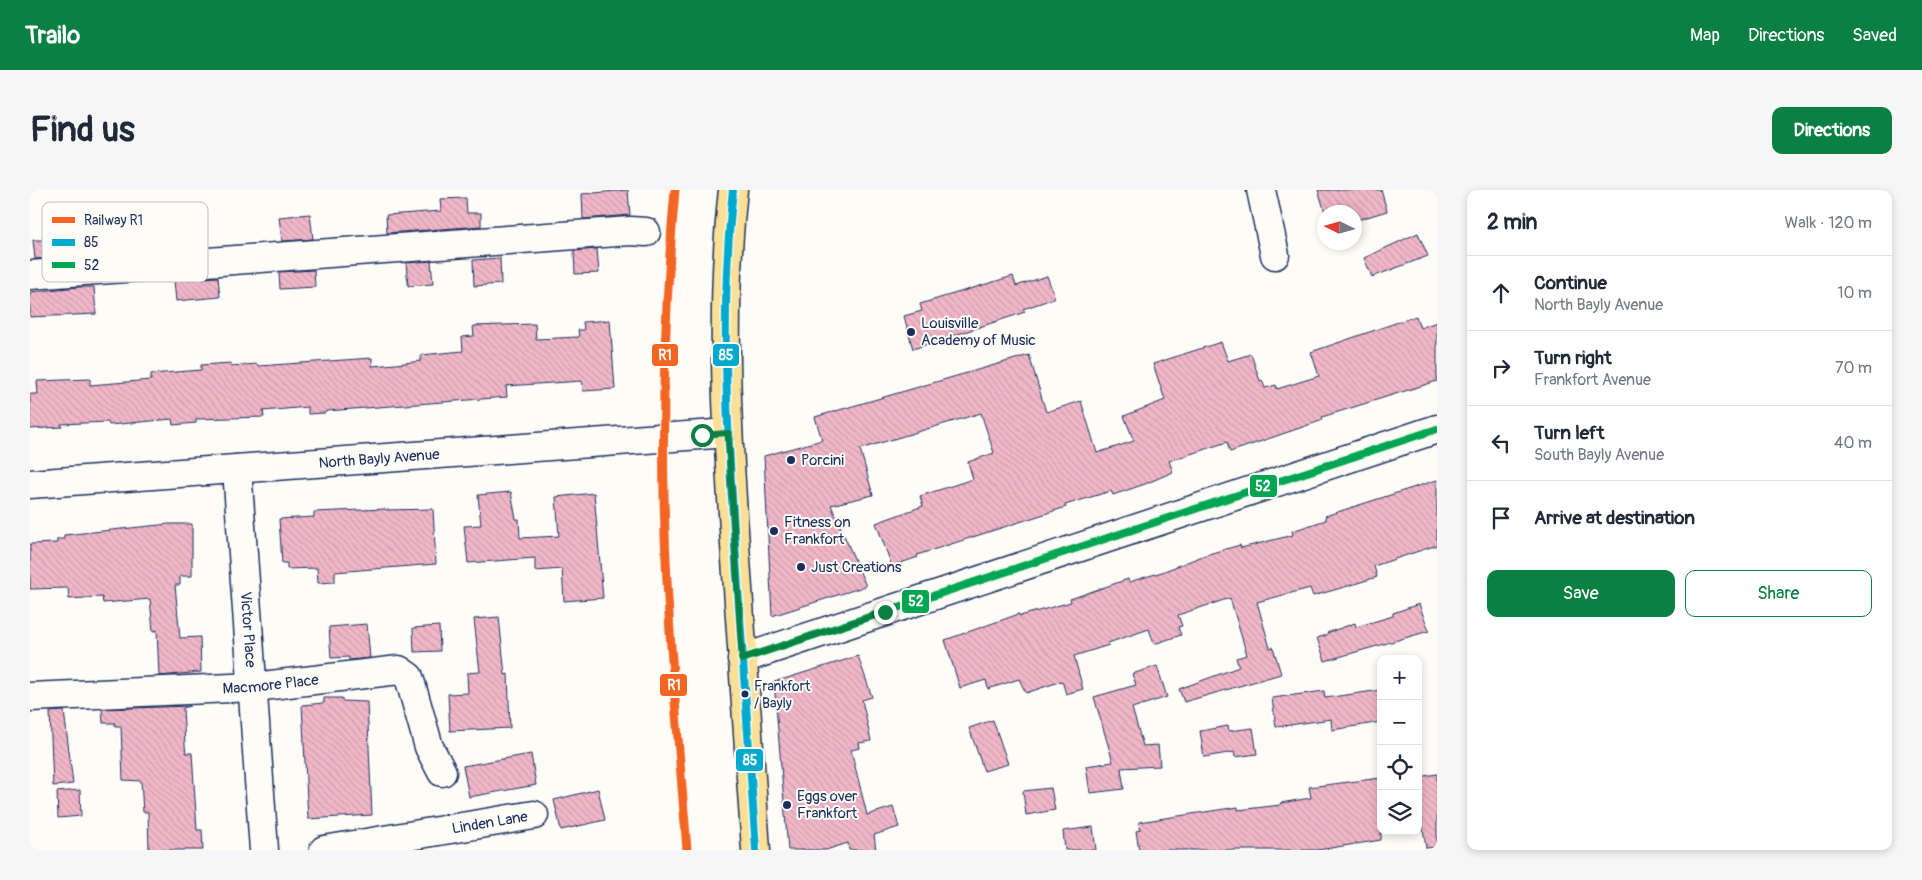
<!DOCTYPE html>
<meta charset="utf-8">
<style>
:root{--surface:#fff;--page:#f6f6f7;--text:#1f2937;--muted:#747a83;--line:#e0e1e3;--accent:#0b8043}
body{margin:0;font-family:Pangolin,sans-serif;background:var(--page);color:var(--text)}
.controls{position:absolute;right:15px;bottom:15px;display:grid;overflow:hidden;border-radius:10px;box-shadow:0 2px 8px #0003}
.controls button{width:45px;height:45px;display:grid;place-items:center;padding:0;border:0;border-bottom:1px solid var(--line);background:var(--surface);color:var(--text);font:25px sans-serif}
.compass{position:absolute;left:1287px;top:15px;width:45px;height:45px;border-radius:50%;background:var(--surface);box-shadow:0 2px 8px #0003;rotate:275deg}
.stop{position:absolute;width:15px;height:15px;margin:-11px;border:4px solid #0b8043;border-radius:50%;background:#fff}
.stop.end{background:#0b8043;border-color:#fff;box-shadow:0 1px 5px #0008}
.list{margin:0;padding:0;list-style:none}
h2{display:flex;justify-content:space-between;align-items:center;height:65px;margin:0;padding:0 20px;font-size:21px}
h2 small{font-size:16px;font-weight:400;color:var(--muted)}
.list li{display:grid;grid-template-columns:32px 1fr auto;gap:15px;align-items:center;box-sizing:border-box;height:75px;padding:0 20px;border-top:1px solid var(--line)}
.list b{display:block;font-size:19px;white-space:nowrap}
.list p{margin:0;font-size:16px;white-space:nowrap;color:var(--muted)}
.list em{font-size:16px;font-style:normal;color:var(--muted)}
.actions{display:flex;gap:10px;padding:15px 20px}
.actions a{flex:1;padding:11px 0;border:1px solid var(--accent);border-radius:10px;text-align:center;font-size:18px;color:var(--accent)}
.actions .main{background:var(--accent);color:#fff}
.icon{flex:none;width:28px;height:28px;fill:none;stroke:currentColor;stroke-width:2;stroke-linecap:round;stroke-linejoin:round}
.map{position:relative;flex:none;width:1407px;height:660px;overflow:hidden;border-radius:10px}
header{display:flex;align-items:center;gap:30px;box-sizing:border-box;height:70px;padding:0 25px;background:var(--accent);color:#fff}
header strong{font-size:24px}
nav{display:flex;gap:28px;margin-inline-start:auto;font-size:18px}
.intro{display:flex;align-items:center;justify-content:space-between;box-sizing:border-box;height:120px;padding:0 30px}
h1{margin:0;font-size:35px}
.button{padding:12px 22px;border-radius:10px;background:var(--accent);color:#fff;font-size:18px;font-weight:700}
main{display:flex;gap:30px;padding:0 30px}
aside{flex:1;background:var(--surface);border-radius:10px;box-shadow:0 2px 8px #0003}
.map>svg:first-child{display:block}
.building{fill:url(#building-back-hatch);stroke:#1b2f5e}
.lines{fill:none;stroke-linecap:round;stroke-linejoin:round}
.minor-casing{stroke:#1b2f5e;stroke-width:31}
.major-casing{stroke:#1b2f5e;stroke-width:31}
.minor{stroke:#fdfcf7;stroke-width:28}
.major{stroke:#fadf96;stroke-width:28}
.bus-1-casing{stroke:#fdfcf7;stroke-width:11}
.bus-2-casing{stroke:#fdfcf7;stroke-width:11}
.bus-1{stroke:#00a9ce;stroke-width:8}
.bus-2{stroke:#00a651;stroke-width:8}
.rail-1-casing{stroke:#fdfcf7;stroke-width:12}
.rail-1{stroke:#f26522;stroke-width:9}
.route{stroke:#0b8043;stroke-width:6}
.poi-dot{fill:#1b2f5e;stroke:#fdfcf7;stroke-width:2}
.labels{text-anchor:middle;stroke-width:4;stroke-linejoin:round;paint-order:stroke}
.bus-label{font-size:14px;fill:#1b2f5e;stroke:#fdfcf7;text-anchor:start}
.poi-label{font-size:15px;fill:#1b2f5e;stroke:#fdfcf7;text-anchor:start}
.street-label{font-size:15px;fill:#1b2f5e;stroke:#fdfcf7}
.key{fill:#fdfcf7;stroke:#b9bec9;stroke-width:1}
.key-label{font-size:14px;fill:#1b2f5e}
.line-badge{stroke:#fdfcf7;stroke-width:2}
.badge-label{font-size:14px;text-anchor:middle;font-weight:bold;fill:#fff}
</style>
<header>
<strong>Trailo</strong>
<nav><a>Map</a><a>Directions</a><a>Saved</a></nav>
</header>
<div class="intro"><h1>Find us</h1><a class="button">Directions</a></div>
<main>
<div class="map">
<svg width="1407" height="660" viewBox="0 0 1407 660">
<defs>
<pattern id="building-back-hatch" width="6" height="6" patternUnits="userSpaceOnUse" patternTransform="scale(1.25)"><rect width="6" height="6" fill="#f1b7c8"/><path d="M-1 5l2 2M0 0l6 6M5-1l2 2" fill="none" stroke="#ce9eae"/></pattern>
</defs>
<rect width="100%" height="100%" fill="#fdfcf7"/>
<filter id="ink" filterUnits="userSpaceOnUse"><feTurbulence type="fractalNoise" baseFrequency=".02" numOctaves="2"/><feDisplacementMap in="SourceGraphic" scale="10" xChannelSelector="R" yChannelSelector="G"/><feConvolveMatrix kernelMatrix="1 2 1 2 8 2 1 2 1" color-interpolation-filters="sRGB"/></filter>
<g filter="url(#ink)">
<g class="building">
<path d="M598,0L600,25L553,29L552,4Z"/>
<path d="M1288,0H1351L1357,21L1324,31V22H1295Z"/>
<path d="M436,8L437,23H451V36L357,43L356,25L411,21L410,9Z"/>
<path d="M105,15L108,56L45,62V66L5,69L3,50H15L14,30L42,28L43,40L78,37L77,17Z"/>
<path d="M280,24L283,49L252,51L249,27Z"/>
<path d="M1388,43L1398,66L1342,87L1334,68Z"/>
<path d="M567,59L569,83L545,84L544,61Z"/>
<path d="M470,68L471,94L444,96L443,70Z"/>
<path d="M401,71L403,94L378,96L376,73Z"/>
<path d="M284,80L285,97L250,99L249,82Z"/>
<path d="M983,86L986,96L1017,86L1025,108L993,119L995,122L883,159L874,126L892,121L890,114Z"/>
<path d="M188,87L190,107L146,111L144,90Z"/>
<path d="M48,97H64L66,124L0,127V102Z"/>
<path d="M1386,126L1390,138L1407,132V191L1292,227L1293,230L1200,262L1197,252L1139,271L1143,282L1115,294L1083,305L1081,301L1035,315L1036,317L887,365L888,367L862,376L846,333L893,316L890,306L943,289L938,272L964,263L951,223L830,259L843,305L801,315L836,396L742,426L734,266L792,250L785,227L999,165L1016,222L1051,211L1067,263L1104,251L1094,226L1135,210L1123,174L1191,152L1198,171L1221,164L1230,191L1232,190L1235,198L1246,195L1247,199L1289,186L1281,162Z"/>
<path d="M580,130L585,199L553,201L552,191L476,196L477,207L297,221L295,223L278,224V217L233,221L234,227L166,229V233L143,235L142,229L79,235L78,232L31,234L32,237L0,239V204H8L7,191L60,189V195L121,190V184L171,180V175L201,173V176L227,174L228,176L342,168V176L366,174L391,171V165L433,161L432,147L444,146L443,136L505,134L506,149L549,147L548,140H554L553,132Z"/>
<path d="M1407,290V355L1344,376L1347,387L1318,396L1283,406L1280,398L1227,412L1240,458L1243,457L1251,484L1154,512L1149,499L1209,477L1206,468L1217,465L1200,408L1148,425L1152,436L1148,437L1151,445L1124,454L1119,439L1078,453L1079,455L1044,466L1053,499L1036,504L1032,491L996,503L989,489L958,499L956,490L930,498L915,450L989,424L990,426L1041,412L1040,409L1098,389L1099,392L1132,382L1175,365L1210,355L1211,358L1263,345L1262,341L1296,330L1295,326Z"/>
<path d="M481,302L486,329H489L490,348L529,346L526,307L564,303L573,408L534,411L532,379L505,381V368L438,373L434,336L451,335L448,305Z"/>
<path d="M355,319L356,320L403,319L406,374L305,382V392L288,393L287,378L257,379V373H252L249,329L284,327V322Z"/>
<path d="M139,334H162V386H150V395H145L150,448L170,447L171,482L129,486L127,440L123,441L120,409L73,413L72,407L39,409L38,398L0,399V354L27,353V349H34V345Z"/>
<path d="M1389,414L1399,441L1295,471L1287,448L1297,445V443L1325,433L1326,437L1363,426V423Z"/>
<path d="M469,427L475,485L478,484L480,538L420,541L418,504L438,503L437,483L450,482L444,429Z"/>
<path d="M337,434L340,468L319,470V467L301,468L299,437Z"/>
<path d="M409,436L410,461L384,462L383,438Z"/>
<path d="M828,466L842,507L832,510L841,551L829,553L830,558L821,560L837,625L863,617L869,637L844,645L846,660H819L818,653L796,660H758L744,492Z"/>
<path d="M1127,476L1137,507L1102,518L1113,556L1128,555L1130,576L1091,578L1094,599L1060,603L1056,576L1083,572L1064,507L1106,495L1102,484Z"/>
<path d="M1351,500V532L1302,540L1301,529L1246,537L1242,508L1294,501L1295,508Z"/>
<path d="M294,508H312V511L337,512L342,625L278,629L272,515L294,513Z"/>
<path d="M160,516L153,518L155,555L156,563H162L167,640H172L173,660H119L118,622H113L111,591L93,590L91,536H85V533H73L72,519Z"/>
<path d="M34,521L43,594L23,596L20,522Z"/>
<path d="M963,530L978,574L954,581L939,538Z"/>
<path d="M1198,536L1199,541L1223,538L1227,564L1205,567L1204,562L1174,567L1170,541Z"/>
<path d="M501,564L506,595L439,607L433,576Z"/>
<path d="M1407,584V657L1396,658L1388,605V587Z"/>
<path d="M1351,588V650L1288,660H1109L1106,641L1110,640L1109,632L1208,617V620L1251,615L1250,613L1281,608L1279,597Z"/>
<path d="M1021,598L1025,620L996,625L993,601Z"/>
<path d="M568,599L575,630L531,640L524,610Z"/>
<path d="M50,600L51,626L28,628L27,602Z"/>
<path d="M1063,637L1066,660H1035L1033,641Z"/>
</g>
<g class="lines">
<g class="minor-casing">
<g id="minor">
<path d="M1231,0L1245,65"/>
<path d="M0,85L600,41L616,42"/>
<path id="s1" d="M207,279L234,660"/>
<path id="s2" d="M0,294L698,243"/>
<path d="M712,469L1407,239"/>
<path id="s3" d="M0,507L224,497L369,480L379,487L399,557L412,582"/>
<path id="s4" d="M294,660L504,625"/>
</g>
</g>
<g class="major-casing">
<path id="major" d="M703,0C690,118 697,237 705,355C712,456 719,558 726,660"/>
</g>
<use href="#minor" class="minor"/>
<use href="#major" class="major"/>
<g class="bus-1-casing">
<path id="bus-1" d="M703,0C690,118 697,237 705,355C712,456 719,558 726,660"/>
</g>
<g class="bus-2-casing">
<path id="bus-2" d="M712,469L1407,239"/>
</g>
<use href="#bus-1" class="bus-1"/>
<use href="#bus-2" class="bus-2"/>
<g class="rail-1-casing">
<path id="rail-1" d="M645,0C636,101 632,204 634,306C636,424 648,542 657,660"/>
</g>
<use href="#rail-1" class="rail-1"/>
</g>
</g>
<g class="lines" filter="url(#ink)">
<path class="route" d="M672,245L698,243L712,469L855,422"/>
</g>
<g class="poi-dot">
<circle cx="881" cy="142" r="5"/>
<circle cx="761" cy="270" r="5"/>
<circle cx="744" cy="341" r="5"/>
<circle cx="771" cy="377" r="5"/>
<circle cx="715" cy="504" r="4.5"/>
<circle cx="757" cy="615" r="5"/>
</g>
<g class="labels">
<g class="bus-label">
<text x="724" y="501">Frankfort<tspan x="724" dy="17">/ Bayly</tspan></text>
</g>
<g class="poi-label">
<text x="891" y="138">Louisville<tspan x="891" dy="17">Academy of Music</tspan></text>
<text x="771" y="275">Porcini</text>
<text x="754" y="337">Fitness on<tspan x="754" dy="17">Frankfort</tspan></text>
<text x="781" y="382">Just Creations</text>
<text x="767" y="611">Eggs over<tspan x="767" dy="17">Frankfort</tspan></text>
</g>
<g class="street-label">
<text dy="5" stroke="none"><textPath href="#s2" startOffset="350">North Bayly Avenue</textPath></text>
<text dy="5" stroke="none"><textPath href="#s1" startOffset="161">Victor Place</textPath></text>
<text dy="5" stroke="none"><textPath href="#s3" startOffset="241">Macmore Place</textPath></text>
<text dy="5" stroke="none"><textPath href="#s4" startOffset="168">Linden Lane</textPath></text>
</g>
</g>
<rect x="12" y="12" width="166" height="80" rx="8" class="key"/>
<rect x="22" y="27" width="23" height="6" fill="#f26522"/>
<rect x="22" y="49" width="23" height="7" fill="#00a9ce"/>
<rect x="22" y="72" width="23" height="6" fill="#00a651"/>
<g class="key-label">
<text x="54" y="35">Railway R1</text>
<text x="54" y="57">85</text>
<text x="54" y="80">52</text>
</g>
<g class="line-badge">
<rect x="621" y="153" width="28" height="24" rx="5" fill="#f26522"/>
<rect x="682" y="153" width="28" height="24" rx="5" fill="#00a9ce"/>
<rect x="1219" y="284" width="29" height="24" rx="5" fill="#00a651"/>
<rect x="871" y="399" width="29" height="25" rx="5" fill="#00a651"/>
<rect x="629" y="483" width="29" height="24" rx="5" fill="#f26522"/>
<rect x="705" y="558" width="29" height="24" rx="5" fill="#00a9ce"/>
</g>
<g class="badge-label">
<text x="635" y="170">R1</text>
<text x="696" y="170">85</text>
<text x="1233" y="301">52</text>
<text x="886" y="416">52</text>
<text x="644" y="500">R1</text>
<text x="720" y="575">85</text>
</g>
</svg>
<div class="controls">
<button>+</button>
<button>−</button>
<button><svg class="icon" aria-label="locate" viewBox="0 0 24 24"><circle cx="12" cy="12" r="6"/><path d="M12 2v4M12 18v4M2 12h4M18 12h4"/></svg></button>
<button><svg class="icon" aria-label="layers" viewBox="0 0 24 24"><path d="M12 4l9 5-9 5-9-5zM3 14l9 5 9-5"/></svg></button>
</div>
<svg class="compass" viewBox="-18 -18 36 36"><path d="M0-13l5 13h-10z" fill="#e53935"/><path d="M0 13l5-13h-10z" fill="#747a83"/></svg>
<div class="stop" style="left:672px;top:245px"></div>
<div class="stop end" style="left:855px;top:422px"></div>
</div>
<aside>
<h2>2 min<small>Walk · 120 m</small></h2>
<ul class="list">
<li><svg class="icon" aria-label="ahead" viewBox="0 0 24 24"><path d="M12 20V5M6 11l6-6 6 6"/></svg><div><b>Continue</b><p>North Bayly Avenue</p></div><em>10 m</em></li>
<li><svg class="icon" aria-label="right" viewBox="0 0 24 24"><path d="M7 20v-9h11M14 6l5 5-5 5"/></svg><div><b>Turn right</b><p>Frankfort Avenue</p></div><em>70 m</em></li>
<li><svg class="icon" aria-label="left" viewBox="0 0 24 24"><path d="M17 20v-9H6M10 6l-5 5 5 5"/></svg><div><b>Turn left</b><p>South Bayly Avenue</p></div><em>40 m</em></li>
<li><svg class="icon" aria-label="arrive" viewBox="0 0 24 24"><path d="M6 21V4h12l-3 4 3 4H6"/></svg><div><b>Arrive at destination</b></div></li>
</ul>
<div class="actions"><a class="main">Save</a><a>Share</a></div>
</aside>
</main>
